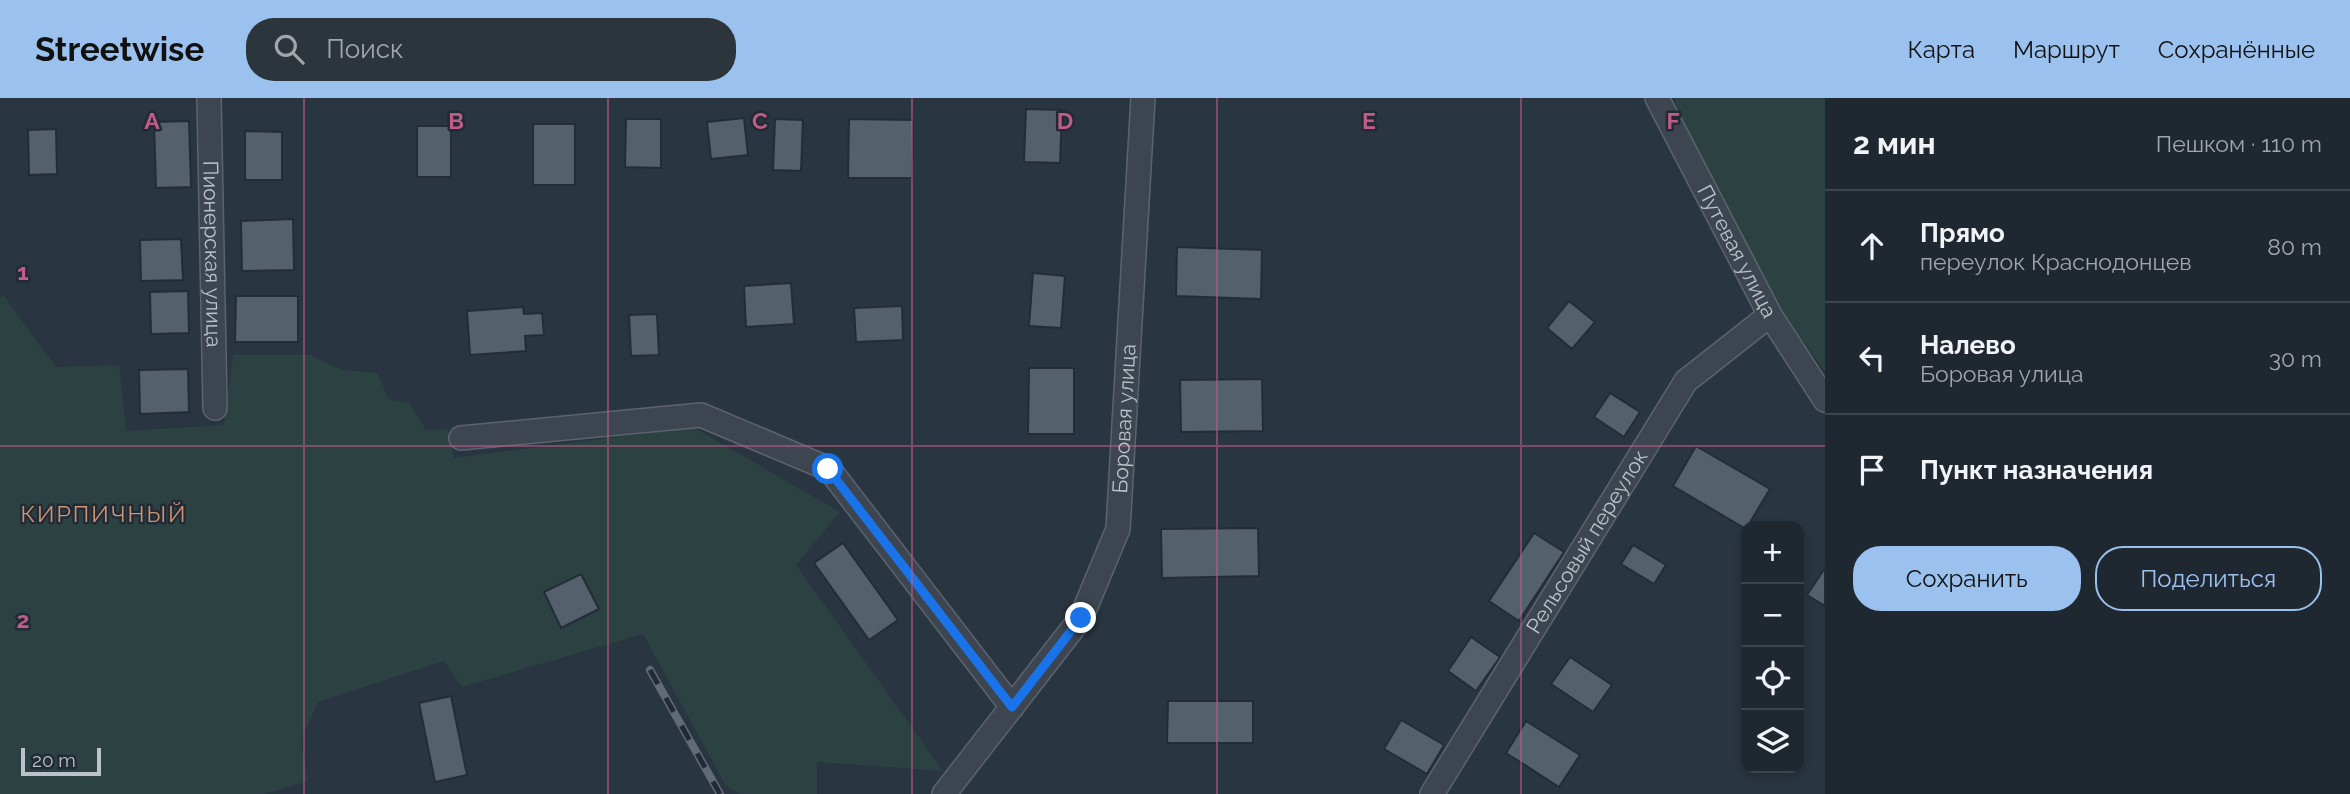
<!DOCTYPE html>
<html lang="ru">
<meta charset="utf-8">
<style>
:root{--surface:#1f2830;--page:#2c343c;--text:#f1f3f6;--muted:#a1a6ab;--line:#3c444c;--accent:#9bc1ee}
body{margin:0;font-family:Raleway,sans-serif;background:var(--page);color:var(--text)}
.controls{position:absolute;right:21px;bottom:21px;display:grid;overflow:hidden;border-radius:14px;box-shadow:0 4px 10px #0003}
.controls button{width:63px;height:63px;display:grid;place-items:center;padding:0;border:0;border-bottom:2px solid var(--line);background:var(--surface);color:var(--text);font:35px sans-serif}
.scale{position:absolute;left:21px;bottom:18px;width:80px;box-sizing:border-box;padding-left:7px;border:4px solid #bac2ca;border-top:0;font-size:19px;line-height:24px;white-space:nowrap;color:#bac2ca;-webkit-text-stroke:5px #222b35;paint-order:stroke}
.stop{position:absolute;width:21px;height:21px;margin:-16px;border:5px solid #1a73e8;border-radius:50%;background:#fff}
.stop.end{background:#1a73e8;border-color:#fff;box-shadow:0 2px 7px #0008}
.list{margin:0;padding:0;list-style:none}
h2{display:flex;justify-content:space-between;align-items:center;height:91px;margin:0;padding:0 28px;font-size:30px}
h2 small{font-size:23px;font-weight:400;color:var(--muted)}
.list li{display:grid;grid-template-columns:46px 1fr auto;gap:21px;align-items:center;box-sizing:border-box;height:112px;padding:0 28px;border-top:2px solid var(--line)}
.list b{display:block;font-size:26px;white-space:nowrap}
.list p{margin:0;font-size:23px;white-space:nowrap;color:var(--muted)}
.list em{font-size:23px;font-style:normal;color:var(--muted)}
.actions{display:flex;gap:14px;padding:21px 28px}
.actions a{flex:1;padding:16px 0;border:2px solid var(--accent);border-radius:28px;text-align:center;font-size:24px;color:var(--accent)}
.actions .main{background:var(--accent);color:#111}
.icon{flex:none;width:38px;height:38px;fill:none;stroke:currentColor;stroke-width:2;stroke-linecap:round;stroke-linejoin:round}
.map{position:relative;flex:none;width:1825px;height:696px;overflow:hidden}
header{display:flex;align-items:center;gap:42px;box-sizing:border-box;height:98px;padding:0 35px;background:var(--accent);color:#111}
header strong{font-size:33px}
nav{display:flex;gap:38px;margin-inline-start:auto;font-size:24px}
.search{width:490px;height:63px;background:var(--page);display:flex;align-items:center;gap:18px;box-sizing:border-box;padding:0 24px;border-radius:28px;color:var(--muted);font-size:26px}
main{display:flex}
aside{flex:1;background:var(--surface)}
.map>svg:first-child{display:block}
.green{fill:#2c4242}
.building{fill:#55606d;stroke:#242d37;stroke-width:2}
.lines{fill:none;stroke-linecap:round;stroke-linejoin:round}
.street-casing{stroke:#5b646d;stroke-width:26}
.street{stroke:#3d4650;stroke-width:23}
.rail-casing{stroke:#606b76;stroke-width:8}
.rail{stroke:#222b35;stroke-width:5;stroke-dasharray:16;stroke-linecap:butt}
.route{stroke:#1a73e8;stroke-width:9}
.grid{fill:none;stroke:#bf5c87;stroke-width:2;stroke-opacity:0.55}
.labels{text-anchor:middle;stroke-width:5;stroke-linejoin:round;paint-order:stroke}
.street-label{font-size:21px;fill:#bac2ca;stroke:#222b35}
.neighbourhood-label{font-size:23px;letter-spacing:2px;fill:#cc9474;stroke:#222b35}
.grid-label{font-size:23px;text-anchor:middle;font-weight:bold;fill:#bf5c87;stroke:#222b35;stroke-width:5;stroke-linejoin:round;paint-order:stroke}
</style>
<header>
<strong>Streetwise</strong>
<div class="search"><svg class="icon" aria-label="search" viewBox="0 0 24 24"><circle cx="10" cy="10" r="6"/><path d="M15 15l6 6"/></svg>Поиск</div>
<nav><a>Карта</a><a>Маршрут</a><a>Сохранённые</a></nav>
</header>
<main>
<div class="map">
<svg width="1825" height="696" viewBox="0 0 1825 696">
<rect width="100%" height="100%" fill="#293540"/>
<g class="green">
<path d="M1674,0H1825V274L1776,204L1687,34Z"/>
<path d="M4,198L56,269L119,267L126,333L224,327L233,257H310L342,272L378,275L388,301L409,305L426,332L448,331L454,360L693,329L840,414L796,467L943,673L817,664V696H740L726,688L643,536L462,589L444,563L318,604L301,642L308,683L265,696H0V199Z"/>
</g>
<g class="building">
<path d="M1026,11L1062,12L1060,65L1024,64Z"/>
<path d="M744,20L748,57L711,61L707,24Z"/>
<path d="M626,21H661V70L625,69Z"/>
<path d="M775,21L803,22L801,73L773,72Z"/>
<path d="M849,21L913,22L912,80H848Z"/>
<path d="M189,23L191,89L156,90L154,24Z"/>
<rect x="533" y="26" width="42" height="61"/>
<rect x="417" y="28" width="34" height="51"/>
<path d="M56,31L57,76L29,77L28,32Z"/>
<path d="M245,33L282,34V82H245Z"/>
<path d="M293,121L294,172L242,173L241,123Z"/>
<path d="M181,141L183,182L141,183L140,142Z"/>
<path d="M1177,149L1262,152L1261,201L1176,198Z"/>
<path d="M1033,175L1065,178L1061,230L1029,228Z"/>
<path d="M791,185L794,226L746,229L744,188Z"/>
<path d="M188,193L189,235L151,236L150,194Z"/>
<path d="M236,198H298V244H235Z"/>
<path d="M1569,203L1595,224L1572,251L1547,230Z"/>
<path d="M902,208L903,242L856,244L854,210Z"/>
<path d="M523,209L524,216L542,215L544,237L525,238L526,253L470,257L467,213Z"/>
<path d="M657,216L659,257L631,258L629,217Z"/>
<path d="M1029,270H1074V336H1028Z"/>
<path d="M188,271L189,314L140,316L139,272Z"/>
<path d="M1262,281L1263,333L1181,334L1180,282Z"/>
<path d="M1610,295L1640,314L1624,339L1594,319Z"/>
<path d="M1696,348L1770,391L1746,431L1673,388Z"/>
<path d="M1258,430L1259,478L1162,480L1161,431Z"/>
<path d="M1534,435L1564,454L1519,523L1489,503Z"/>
<path d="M843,445L898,522L869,542L814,465Z"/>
<path d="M1633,447L1666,467L1654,486L1621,466Z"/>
<path d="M1825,470V508L1807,497Z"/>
<path d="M581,476L599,511L561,530L544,494Z"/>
<path d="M1471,539L1500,559L1476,593L1448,573Z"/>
<path d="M1570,559L1612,587L1593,614L1551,586Z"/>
<path d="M451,598L467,677L435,684L419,605Z"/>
<path d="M1168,603H1253V645H1167Z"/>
<path d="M1401,622L1444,647L1427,676L1384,651Z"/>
<path d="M1526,623L1580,657L1559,689L1506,655Z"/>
</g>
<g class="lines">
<g class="street-casing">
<g id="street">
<path id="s1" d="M209,0L215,310"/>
<path id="s2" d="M1657,0L1770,217L1825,302"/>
<path d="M461,340L701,317L829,371L1012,609"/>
<path id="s3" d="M944,696L1081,520L1118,431L1143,0"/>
<path id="s4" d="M1432,696L1686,283L1770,217"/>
</g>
</g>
<use href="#street" class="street"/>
<g class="rail-casing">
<path id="rail" d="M650,572L720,696"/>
</g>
<use href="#rail" class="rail"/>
</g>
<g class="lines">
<path class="route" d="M828,371L1012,609L1081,520"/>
</g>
<path class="grid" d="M304,0V696M608,0V696M912,0V696M1217,0V696M1521,0V696M0,348H1825"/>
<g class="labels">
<g class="street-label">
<text dy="7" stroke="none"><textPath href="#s2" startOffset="173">Путевая улица</textPath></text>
<text dy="7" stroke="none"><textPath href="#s1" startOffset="156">Пионерская улица</textPath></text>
<text dy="7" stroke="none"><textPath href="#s3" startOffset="430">Боровая улица</textPath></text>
<text dy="7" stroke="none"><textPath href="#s4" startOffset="296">Рельсовый переулок</textPath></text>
</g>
<g class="neighbourhood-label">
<text x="104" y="424">КИРПИЧНЫЙ</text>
</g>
</g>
<g class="grid-label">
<text x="152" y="31">A</text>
<text x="456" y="31">B</text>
<text x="760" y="31">C</text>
<text x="1065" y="31">D</text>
<text x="1369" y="31">E</text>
<text x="1673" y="31">F</text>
<text x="23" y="182">1</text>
<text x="23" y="530">2</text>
</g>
</svg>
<div class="controls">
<button>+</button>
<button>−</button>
<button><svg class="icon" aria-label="locate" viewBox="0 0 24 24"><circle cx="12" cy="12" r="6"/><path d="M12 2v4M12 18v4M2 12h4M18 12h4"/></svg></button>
<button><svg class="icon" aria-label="layers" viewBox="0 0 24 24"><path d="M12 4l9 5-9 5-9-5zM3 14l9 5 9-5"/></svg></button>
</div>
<div class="scale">20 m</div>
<div class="stop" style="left:828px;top:371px"></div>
<div class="stop end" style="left:1081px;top:520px"></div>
</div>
<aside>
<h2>2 мин<small>Пешком · 110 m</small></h2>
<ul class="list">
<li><svg class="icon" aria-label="ahead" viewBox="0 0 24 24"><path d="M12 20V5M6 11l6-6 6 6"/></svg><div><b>Прямо</b><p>переулок Краснодонцев</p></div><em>80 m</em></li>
<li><svg class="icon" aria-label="left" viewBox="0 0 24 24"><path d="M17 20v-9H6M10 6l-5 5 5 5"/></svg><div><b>Налево</b><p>Боровая улица</p></div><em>30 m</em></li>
<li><svg class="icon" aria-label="arrive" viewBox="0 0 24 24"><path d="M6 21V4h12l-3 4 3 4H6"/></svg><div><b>Пункт назначения</b></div></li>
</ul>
<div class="actions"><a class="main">Сохранить</a><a>Поделиться</a></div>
</aside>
</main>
